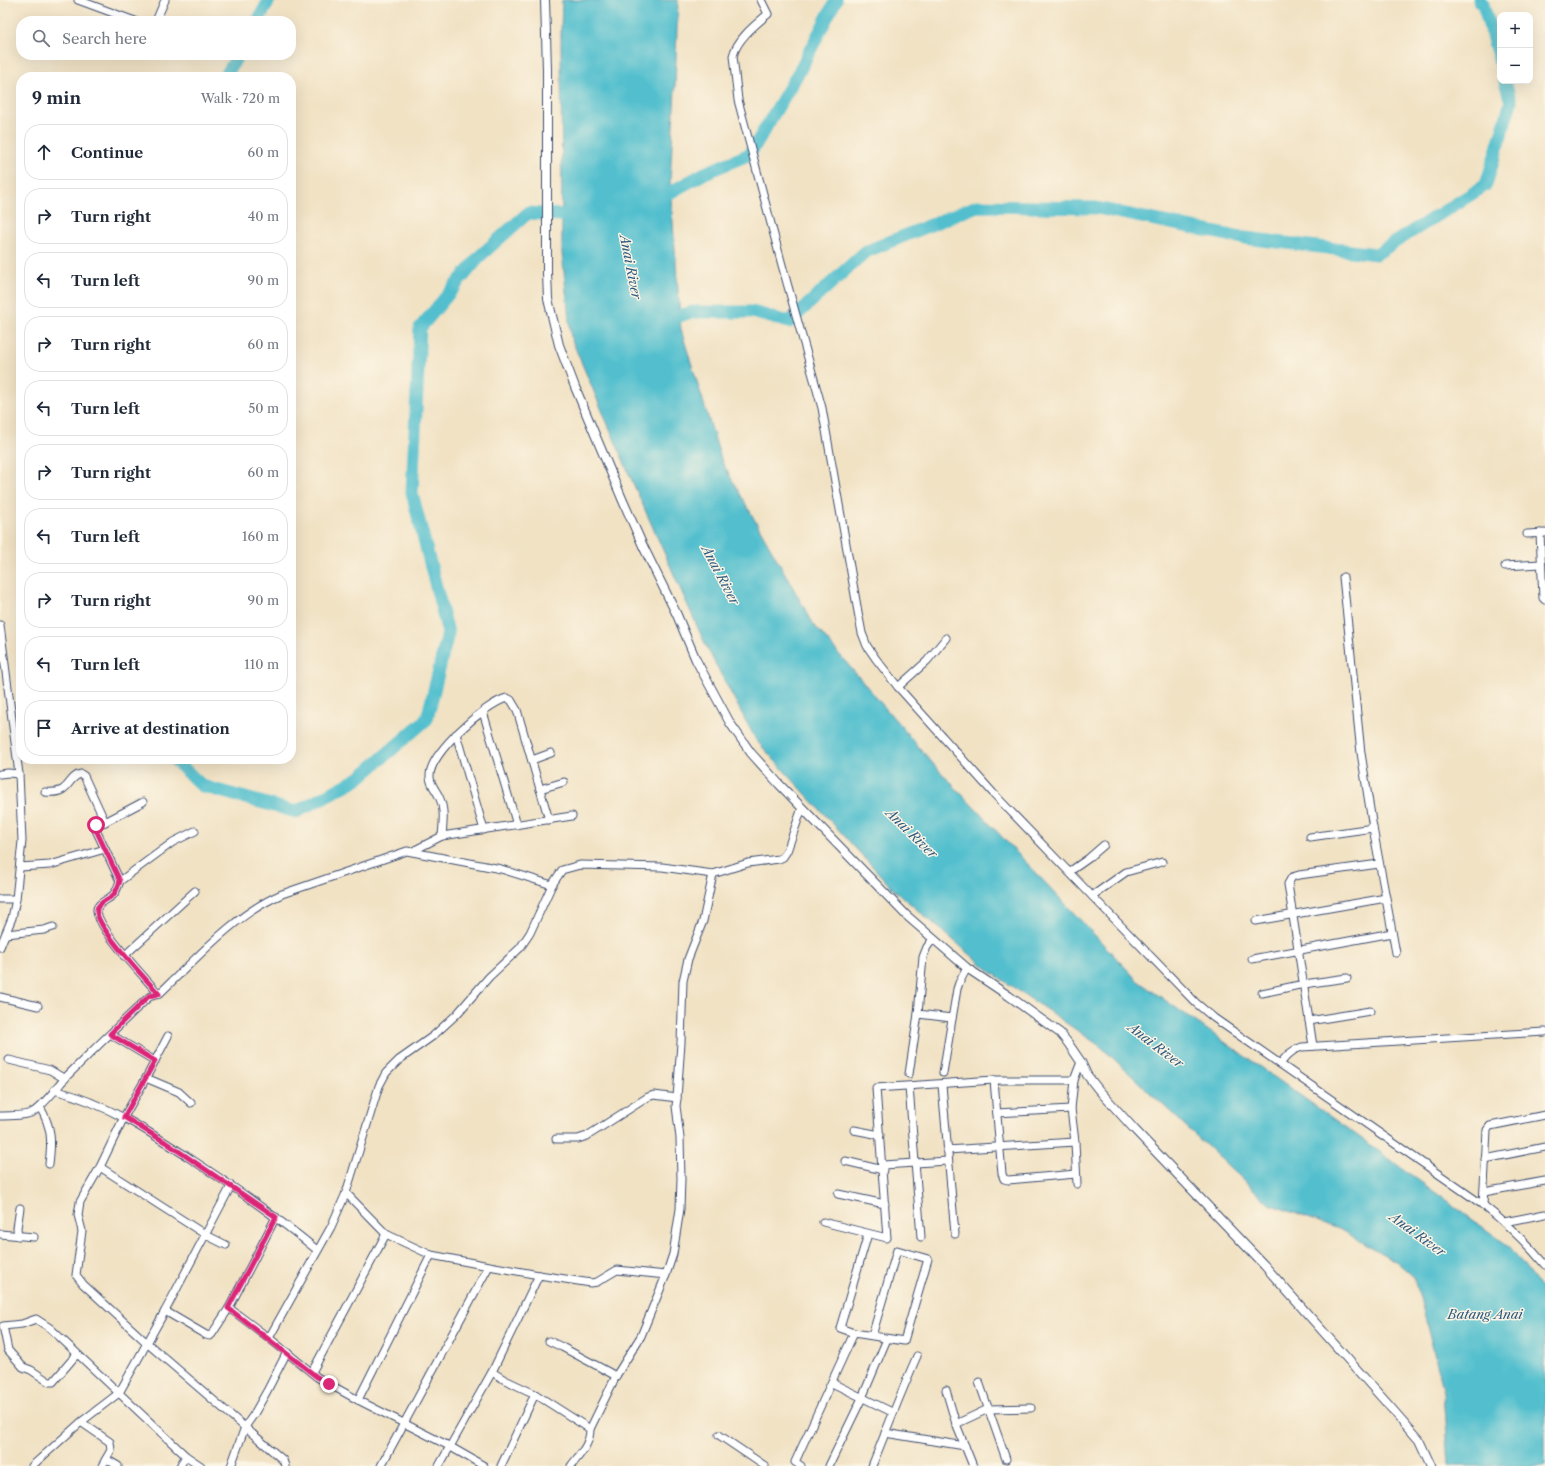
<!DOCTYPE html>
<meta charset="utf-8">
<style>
:root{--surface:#fff;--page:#f6f6f7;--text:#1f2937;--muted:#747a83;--line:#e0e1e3}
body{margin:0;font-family:"Libre Caslon Text",serif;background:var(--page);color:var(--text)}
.controls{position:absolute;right:12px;top:12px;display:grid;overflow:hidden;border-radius:8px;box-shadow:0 4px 16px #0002}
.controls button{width:36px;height:36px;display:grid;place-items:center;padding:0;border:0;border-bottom:1px solid var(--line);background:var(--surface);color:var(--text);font:20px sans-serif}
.stop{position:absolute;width:12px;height:12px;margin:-9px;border:3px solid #db2777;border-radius:50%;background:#fff}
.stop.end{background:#db2777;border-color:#fff;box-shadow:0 1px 4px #0008}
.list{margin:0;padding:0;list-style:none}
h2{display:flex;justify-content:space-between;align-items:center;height:52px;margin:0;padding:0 16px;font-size:17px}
h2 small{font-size:13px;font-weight:400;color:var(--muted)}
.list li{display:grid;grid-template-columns:26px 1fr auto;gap:12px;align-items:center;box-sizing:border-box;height:56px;margin:0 8px 8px;padding:0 8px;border:1px solid var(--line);border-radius:16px}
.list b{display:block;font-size:15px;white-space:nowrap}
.list em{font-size:13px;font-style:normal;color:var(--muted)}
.icon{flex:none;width:22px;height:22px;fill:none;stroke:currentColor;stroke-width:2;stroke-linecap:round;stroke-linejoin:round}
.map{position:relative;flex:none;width:1545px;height:1466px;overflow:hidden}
.search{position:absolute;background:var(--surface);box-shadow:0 4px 16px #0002;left:16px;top:16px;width:280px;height:44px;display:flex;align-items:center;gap:10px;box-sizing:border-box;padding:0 14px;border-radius:16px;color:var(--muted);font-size:15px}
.panel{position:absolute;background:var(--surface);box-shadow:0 4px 16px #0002;left:16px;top:72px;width:280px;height:692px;border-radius:16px}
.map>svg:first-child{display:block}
.water{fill:#53bfce;stroke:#377796}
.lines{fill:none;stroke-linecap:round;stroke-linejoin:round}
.river{stroke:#53bfce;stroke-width:13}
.minor-casing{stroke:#3b4a6d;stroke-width:9}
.tertiary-casing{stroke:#3b4a6d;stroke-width:10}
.minor{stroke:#fff;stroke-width:7}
.tertiary{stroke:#fff;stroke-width:8}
.route{stroke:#db2777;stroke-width:5}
.labels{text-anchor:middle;stroke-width:3;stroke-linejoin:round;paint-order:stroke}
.water-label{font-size:13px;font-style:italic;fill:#2c5a80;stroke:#fcf5e5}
</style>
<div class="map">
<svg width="1545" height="1466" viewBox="0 0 1545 1466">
<rect width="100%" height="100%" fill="#fcf5e5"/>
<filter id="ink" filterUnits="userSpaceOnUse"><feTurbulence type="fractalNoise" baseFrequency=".025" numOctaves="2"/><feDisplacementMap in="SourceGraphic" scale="8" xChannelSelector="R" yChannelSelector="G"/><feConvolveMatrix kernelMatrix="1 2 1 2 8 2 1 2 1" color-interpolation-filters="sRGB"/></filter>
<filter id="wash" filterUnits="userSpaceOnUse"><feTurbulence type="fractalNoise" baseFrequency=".012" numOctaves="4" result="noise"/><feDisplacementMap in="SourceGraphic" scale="16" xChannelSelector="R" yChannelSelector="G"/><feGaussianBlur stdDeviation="0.9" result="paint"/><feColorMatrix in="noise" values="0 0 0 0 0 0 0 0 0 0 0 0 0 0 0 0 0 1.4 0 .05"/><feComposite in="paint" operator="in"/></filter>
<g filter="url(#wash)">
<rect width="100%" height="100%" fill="#f1e2c4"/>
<path class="water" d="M562,0H678L675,88L670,183L681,330L722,462L814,625L935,766L1138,981L1362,1139L1510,1247L1545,1293V1466H1449L1444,1392L1415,1278L1397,1262L1339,1229L1269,1204L1100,1046L991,972L893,889L756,740L706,646L633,483L571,338L562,253L561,30Z"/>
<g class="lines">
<g class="river">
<path d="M1479,0L1483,4L1500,63"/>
<path d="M258,21L269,0"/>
<path d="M225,77L238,55"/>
<path d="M655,201L705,173L750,154L800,70L836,0"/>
<path d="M664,322L691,312H752L789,322L865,252L977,206L1097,208L1237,237L1376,254L1486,185L1511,102L1505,81"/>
<path d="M174,759L202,786L296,812L359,778L427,719L448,633L412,493L420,328L481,255L528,213L579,216"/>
</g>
</g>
</g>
<g filter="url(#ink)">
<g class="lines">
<g class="minor-casing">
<g id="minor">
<path d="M78,0L135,21"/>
<path d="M761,0L768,14C755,25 737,39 733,56L738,100L782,265L822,408L858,612L862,633L867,646L876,659L898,687L993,793L1092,896L1196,1003L1214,1018L1483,1205C1506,1223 1526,1242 1545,1265"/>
<path d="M156,21L165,0"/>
<path d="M1540,533L1543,598L1545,600"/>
<path d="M1527,534L1545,533"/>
<path d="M1505,566L1541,564"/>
<path d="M1343,577L1361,753L1373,828L1396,953"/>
<path d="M0,625L19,774L22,841L16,899L12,918L0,947"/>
<path d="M898,687L927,661L946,638"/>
<path d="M483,712L517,825"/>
<path d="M456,734L484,830"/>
<path d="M532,760L551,753"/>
<path d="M0,774L8,773L19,774"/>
<path d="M540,789L564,782"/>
<path d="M45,792C72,795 66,777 81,774L84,776L105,822L97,825L95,827L96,830L120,881C118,886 117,891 113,895C109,899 98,903 97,909C94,925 148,981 159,994"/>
<path d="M105,822L143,802"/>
<path d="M442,836C443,824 445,810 440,799C438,792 430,785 430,777C428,754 486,703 507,698L511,700L517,710L549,820"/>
<path d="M1310,837L1373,828"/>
<path d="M413,851L442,836L572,816"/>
<path d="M20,867L50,865L105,849"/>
<path d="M1069,872L1089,858L1104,845"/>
<path d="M120,881L173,842L195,831"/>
<path d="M1092,896L1126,872L1162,862"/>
<path d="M0,899H16"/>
<path d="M1256,921L1386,898"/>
<path d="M6,934L44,930L53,927"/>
<path d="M933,939L927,947L923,957L918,1014L952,1018"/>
<path d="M124,956L195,891"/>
<path d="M1252,959L1392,933"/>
<path d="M1262,993L1304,984L1347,978"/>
<path d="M0,997L38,1006"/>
<path d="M1309,1021L1370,1011"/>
<path d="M110,1034L155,1061"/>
<path d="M168,1036L146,1078L124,1117L100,1167L80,1202L78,1215L82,1231L76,1275L83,1284L147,1343L283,1460L285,1466"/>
<path d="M1313,1046L1288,884L1292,877L1299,875L1379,864"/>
<path d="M9,1060L50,1070L65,1079"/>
<path d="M1280,1064C1287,1055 1292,1050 1302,1047L1545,1032"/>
<path d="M943,1073L957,989L959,983L967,968"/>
<path d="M909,1074L918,1014"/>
<path d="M146,1078L179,1092L191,1103"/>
<path d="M994,1080L1002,1174L1004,1179L1008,1180L1076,1174"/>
<path d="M942,1085L955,1234"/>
<path d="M909,1087L921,1237"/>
<path d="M54,1090C106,1103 150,1132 194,1161C237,1189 278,1218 317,1250"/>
<path d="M677,1098L681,1043L683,981L688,959L703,921L713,874"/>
<path d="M40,1107C52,1128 52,1140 49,1164"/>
<path d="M997,1113L1071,1109"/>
<path d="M0,1116C10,1115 25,1117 33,1112C44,1105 58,1086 67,1076C94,1049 121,1023 149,997L159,994C196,959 235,914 282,894L407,851L501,869L552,885"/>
<path d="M854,1130L880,1135"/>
<path d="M556,1139H578L587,1136L648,1097L654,1095L677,1098L676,1106L680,1138L681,1179L680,1209L673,1254L666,1275L641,1336L616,1376L590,1429"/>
<path d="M947,1150L1075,1142"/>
<path d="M1485,1159L1545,1147"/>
<path d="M845,1161L883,1170"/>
<path d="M883,1165L948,1161"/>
<path d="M100,1167L206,1235L226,1245"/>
<path d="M1077,1184L1075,1142L1071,1109L1074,1080L1081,1062"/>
<path d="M1484,1192L1545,1181"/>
<path d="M346,1193L386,1234"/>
<path d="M838,1194L885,1204"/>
<path d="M1483,1205L1487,1130L1490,1126L1545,1115"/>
<path d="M823,1222L887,1238L876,1088L994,1080H1074"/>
<path d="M1504,1222L1545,1214"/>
<path d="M0,1234L34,1237"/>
<path d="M18,1236L17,1228L20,1208"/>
<path d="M229,1308L269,1338"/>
<path d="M165,1311L206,1335L210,1336L212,1334L229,1308L276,1217"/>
<path d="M854,1333L840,1328L868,1234"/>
<path d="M549,1341L562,1347L616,1376"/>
<path d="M312,1372L386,1234L431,1255L489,1266"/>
<path d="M979,1382L1006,1459"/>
<path d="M832,1383L892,1412"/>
<path d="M946,1390L956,1424L973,1466"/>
<path d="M358,1400L431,1255"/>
<path d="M81,1422L110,1442L111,1450L102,1466"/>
<path d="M956,1424L988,1409L1031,1408"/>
<path d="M885,1433L965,1446"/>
<path d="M719,1435L765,1466"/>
<path d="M106,1459L118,1466"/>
<path d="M32,1466L81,1422L119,1393L50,1328L36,1319L22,1324L3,1326L8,1350L23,1367L31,1370L49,1382H53L77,1354"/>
<path d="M180,1466L186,1456"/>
<path d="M201,1466L186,1456L119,1393L165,1311L231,1186"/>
<path d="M231,1466L245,1427L254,1414L267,1391L287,1352"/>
<path d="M381,1466L489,1266L539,1275"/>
<path d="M439,1466L492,1372"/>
<path d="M484,1466L449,1446L358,1400L329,1384L317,1377L269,1338L331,1227L346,1193L379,1086L386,1073L399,1060L433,1036L457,1014L489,977L520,948L530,933L552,885L562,870L580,865L662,867L713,874L748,863L779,859L783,857L787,851L802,808"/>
<path d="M501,1466L535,1394"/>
<path d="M571,1466C580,1454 590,1445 590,1429L535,1394L505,1380L492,1372L539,1275L591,1283L597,1282L617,1270L666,1275"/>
<path d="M801,1466L795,1462L854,1333L904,1341L928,1259L897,1250L872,1336"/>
<path d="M829,1466L862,1398L887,1339"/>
<path d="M872,1466C887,1429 901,1392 917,1356"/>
</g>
</g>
<g class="tertiary-casing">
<path id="tertiary" d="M545,0L547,69V273L548,299L559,345L575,387L623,501L643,546L677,615L696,660L730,723L751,753L779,784L906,915L967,968L1009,996L1060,1033L1068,1043L1081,1062L1087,1075L1098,1089L1135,1130L1264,1265L1392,1409L1419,1440L1431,1466"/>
</g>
<use href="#minor" class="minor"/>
<use href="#tertiary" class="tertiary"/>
</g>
</g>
<g class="lines" filter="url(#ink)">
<path class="route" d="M96,825V830L120,881C118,886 117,891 113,895C109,899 98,903 97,909C93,925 148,981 159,994L149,996L110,1034L155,1061L124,1117L165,1142L276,1217L228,1308L317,1377L329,1384"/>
</g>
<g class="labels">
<g class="water-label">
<text transform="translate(631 267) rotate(79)" y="5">Anai River</text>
<text transform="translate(721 575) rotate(62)" y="5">Anai River</text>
<text transform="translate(912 833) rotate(44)" y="5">Anai River</text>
<text transform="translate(1156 1045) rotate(37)" y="5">Anai River</text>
<text transform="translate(1418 1234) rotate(36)" y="5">Anai River</text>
<text x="1485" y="1319">Batang Anai</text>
</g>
</g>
</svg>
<div class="controls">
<button>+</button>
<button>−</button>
</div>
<div class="stop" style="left:96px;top:825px"></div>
<div class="stop end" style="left:329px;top:1384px"></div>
<div class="search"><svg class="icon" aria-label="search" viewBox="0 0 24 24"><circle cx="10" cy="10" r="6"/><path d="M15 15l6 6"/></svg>Search here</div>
<section class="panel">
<h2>9 min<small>Walk · 720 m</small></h2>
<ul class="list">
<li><svg class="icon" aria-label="ahead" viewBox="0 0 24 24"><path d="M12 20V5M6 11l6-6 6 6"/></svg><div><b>Continue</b></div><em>60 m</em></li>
<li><svg class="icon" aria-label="right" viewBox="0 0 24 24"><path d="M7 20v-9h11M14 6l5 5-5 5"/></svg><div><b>Turn right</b></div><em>40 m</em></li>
<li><svg class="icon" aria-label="left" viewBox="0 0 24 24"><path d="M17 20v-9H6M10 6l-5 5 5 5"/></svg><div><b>Turn left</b></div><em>90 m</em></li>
<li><svg class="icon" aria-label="right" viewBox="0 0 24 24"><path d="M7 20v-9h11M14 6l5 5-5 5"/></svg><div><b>Turn right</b></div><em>60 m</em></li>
<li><svg class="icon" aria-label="left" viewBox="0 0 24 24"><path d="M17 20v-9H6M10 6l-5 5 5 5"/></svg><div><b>Turn left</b></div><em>50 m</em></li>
<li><svg class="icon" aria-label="right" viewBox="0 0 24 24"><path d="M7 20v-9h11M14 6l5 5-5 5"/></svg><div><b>Turn right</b></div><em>60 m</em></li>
<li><svg class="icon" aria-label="left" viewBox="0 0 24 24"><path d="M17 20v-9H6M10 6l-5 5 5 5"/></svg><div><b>Turn left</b></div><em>160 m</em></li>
<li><svg class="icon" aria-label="right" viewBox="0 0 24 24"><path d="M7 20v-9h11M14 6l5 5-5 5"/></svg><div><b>Turn right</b></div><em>90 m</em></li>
<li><svg class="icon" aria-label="left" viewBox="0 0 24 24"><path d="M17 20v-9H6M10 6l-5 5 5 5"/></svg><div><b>Turn left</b></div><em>110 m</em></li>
<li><svg class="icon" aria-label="arrive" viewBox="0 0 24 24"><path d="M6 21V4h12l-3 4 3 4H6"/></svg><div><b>Arrive at destination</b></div></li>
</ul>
</section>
</div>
